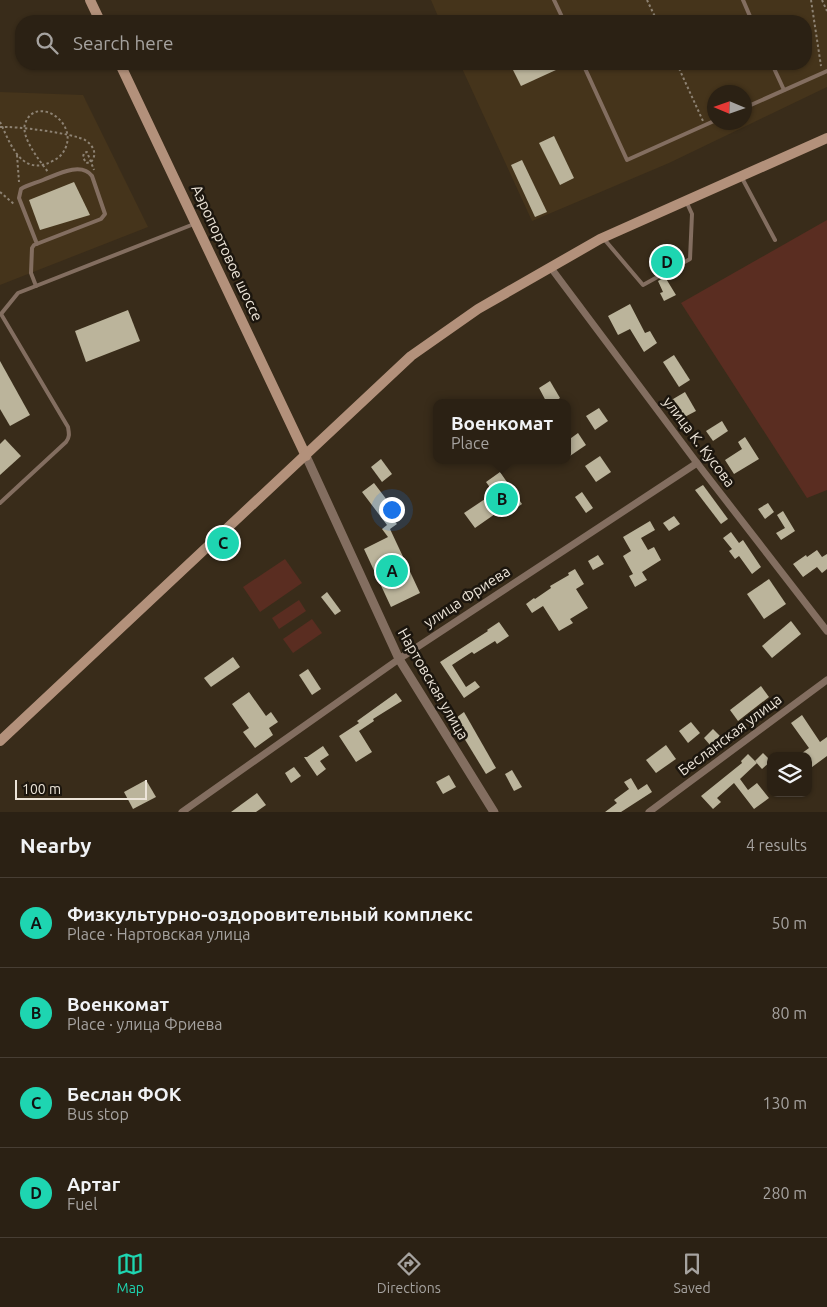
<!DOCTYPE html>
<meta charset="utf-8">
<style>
:root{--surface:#2b2114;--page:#372e22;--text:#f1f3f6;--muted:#a6a3a0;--line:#473e34;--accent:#1ed5b1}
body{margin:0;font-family:Ubuntu,sans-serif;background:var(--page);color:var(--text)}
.controls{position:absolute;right:15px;bottom:15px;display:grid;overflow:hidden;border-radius:10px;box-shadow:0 1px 4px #0004}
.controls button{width:45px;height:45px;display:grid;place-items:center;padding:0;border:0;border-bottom:1px solid var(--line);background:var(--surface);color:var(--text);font:25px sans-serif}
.compass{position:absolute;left:707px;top:85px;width:45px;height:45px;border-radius:50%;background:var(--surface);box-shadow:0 1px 4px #0004;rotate:272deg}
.scale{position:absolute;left:15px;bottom:12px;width:132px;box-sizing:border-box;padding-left:5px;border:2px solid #ece4d8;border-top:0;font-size:14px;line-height:18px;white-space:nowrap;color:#ece4d8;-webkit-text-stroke:4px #1c160e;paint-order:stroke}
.you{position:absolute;left:391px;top:509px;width:18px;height:18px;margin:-12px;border:4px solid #fff;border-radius:50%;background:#1a73e8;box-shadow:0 0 0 8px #1a73e833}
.badge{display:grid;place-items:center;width:32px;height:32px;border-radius:50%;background:var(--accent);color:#111;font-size:16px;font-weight:700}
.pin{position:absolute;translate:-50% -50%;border:2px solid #fff;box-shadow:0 1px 5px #0006}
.popup{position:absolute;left:433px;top:399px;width:138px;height:65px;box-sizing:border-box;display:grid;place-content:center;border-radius:10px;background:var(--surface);filter:drop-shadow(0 1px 4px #0005);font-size:16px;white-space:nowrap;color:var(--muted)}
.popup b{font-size:19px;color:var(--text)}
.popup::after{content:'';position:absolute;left:50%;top:100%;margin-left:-10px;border:10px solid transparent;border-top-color:var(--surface)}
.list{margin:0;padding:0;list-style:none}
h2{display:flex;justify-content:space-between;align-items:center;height:65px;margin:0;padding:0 20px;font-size:21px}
h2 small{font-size:16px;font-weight:400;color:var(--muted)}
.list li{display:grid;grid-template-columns:32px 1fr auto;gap:15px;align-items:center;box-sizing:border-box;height:90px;padding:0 20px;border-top:1px solid var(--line)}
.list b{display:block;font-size:19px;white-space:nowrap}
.list p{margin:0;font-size:16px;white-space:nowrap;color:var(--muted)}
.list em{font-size:16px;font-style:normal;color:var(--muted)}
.icon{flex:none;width:28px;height:28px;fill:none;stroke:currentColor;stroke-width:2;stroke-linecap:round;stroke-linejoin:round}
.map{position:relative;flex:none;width:827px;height:812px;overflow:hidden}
.search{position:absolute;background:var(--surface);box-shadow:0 1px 4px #0004;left:15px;right:15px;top:15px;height:55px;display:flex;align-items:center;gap:12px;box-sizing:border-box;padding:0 18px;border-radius:20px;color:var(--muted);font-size:19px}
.sheet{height:425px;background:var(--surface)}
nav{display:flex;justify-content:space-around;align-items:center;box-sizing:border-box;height:70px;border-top:1px solid var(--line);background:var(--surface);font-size:14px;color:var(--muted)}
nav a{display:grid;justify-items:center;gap:2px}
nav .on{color:var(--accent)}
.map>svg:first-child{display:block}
.built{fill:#45341b;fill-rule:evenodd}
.green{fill:#5a2d21}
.building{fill:#bbb49b}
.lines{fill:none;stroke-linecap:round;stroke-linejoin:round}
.path{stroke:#8d8273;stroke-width:2;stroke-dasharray:2.5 2.5;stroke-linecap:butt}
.service{stroke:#836e60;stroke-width:4}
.minor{stroke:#836e60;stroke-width:7}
.tertiary{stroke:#836e60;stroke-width:9}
.secondary{stroke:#b3917b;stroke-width:10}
.labels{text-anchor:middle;stroke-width:5;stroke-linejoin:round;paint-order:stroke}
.street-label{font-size:15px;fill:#ece4d8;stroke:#1c160e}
</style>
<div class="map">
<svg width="827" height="812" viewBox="0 0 827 812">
<rect width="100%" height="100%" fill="#392c1a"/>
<g class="built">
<path d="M431,0H827V87L669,163L532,221L460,64H806V21H440ZM714,92H744V122H714Z"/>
<path d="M0,92L83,95L148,227L0,285Z"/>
</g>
<g class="green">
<path d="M827,220V490L807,498L681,303Z"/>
<path d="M285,559L302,583L260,612L243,587Z"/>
<path d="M299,600L306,611L279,629L272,618Z"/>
<path d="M312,619L322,633L293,653L283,639Z"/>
</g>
<g class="building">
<path d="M525,64H569L521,86L513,70Z"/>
<path d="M554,136L574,178L560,185L539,143Z"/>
<path d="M522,160L547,212L535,217L511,165Z"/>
<path d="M74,182L90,215L40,230L29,200Z"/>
<path d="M665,277L676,295L664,301L660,293L663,292L658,281Z"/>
<path d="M630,304L645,333L650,331L657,343L644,352L630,329L618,335L608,316Z"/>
<path d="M128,310L140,341L86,362L75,331Z"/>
<path d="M674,355L690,380L679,387L663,362Z"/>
<path d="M0,361L30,415L10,426L0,409Z"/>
<path d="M550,381L560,398L553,403H547L539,388Z"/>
<path d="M685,392L696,411L679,420L668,402Z"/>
<path d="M599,408L608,421L595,430L586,416Z"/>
<path d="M722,421L728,431L713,441L706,431Z"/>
<path d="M578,433L586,445L567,458V441Z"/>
<path d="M745,437L759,459L734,474L725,460L742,449L738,442Z"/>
<path d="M5,439L21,456L0,475V444Z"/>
<path d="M600,456L611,472L596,482L585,466Z"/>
<path d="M381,459L392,474L382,482L371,467Z"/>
<path d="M500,472L522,504L509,513L505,507L475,528L464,513L494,493L486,482Z"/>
<path d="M374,483L390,504L388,505L394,513L390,516L397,524L390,529L420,593L391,607L364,549L388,537L382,529L387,525L362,492Z"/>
<path d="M703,485L728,519L721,524L695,490Z"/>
<path d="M582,492L593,508L586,513L575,497Z"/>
<path d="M768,503L774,512L765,519L758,509Z"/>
<path d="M783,511L795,531L781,540L776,533L785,528L777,515Z"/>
<path d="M674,516L680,524L669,531L663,523Z"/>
<path d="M650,521L655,530L641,538L648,550L654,547L661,560L642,572L647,580L635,587L629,576L633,574L623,556L631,551L623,537Z"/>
<path d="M731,532L739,543L743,540L761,567L752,574L739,556L735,559L729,551L732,549L723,538Z"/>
<path d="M817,550L822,557L827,554V569L822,573L817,567L803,577L793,564L806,555L807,557Z"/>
<path d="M598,555L604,564L593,570L588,561Z"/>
<path d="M575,569L584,584L576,589L588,608L570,619L573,623L559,631L543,606L532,613L526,604L534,598L535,599L551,588L550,586L569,575L568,573Z"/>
<path d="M769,579L786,604L764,619L747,594Z"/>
<path d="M327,592L341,611L335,615L321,597Z"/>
<path d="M791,621L801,634L772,658L762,646Z"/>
<path d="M499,622L509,636L497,644L495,641L474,654L472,652L452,665L466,687L475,681L480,687L464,698L440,662L488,631L487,630Z"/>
<path d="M233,657L240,667L211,687L204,678Z"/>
<path d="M308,669L321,689L312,695L299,675Z"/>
<path d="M761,686L769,697L738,721L730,710Z"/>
<path d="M249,692L266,716L271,712L278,722L269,728L273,735L255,748L243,732L249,728L232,704Z"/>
<path d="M396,693L402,701L373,719L374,721L359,731L372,752L356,762L339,736L359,723L357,721Z"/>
<path d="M464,712L496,768L486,774L453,720Z"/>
<path d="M802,715L820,742L827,737V756L808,770V756H798L809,748L791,723Z"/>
<path d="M691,722L700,733L688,743L679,731Z"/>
<path d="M713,729L720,736L710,745L704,738Z"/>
<path d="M666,745L676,759L656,773L646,760Z"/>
<path d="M323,746L329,755L320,761L326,769L317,776L304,757H307Z"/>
<path d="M763,753L771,761L762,769L755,761Z"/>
<path d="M748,754L757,763L740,779L748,790L757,783L769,798L754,809L734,783L717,798L721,802L713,809L701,796L742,763L741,761Z"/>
<path d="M294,767L301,776L291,783L285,773Z"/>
<path d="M512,770L522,787L514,791L505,774Z"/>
<path d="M449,775L456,787L443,794L436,782Z"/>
<path d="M631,778L638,790L647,784L652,792L621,812H605L617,803L614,800L629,789L624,782Z"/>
<path d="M146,780L156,797L133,809L124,792Z"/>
<path d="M257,793L266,805L256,812H231Z"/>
</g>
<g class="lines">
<g class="path">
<path d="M647,0L657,21"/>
<path d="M811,0L821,66"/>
<path d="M822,0L827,11"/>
<path d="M677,64L703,121"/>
<path d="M0,122C9,140 19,173 46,164C51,162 58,159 62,154C84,124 35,93 25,124C21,138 40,161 48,172"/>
<path d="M0,127C15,126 72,133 85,140C93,145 98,154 91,162L86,163L83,157L84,153L87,152L94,170"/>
<path d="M17,155L19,182"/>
<path d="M0,192L14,204"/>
</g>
<g class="service">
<path d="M554,0L564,21"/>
<path d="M743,0L752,21"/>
<path d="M583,64L627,160L714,121"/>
<path d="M772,64L784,90"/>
<path d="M744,108L827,71"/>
<path d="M742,178L775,240"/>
<path d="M604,239L643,285L690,259L692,214L686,201"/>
<path d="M36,286L31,273L32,248L34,245L101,219L105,214L92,176C81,161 56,175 43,180C36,183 27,185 21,189L19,198L37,244"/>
<path d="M0,503L66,442C70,437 69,433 68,427L1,314L18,293L194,224"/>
</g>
<g class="minor">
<path d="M551,268L697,463L827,631"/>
<path d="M182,812L399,659L697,463"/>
<path d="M649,812L827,680"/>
</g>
<path class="tertiary" d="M306,456L399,659L494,812"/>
<g class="secondary">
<path d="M90,0L100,21"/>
<path d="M120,64L306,456"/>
<path d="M0,741L411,356L478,309L600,239L827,138"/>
</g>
</g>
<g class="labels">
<g class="street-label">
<text transform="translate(227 253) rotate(65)" y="5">Аэропортовое шоссе</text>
<text transform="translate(699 442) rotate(53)" y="5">улица К. Кусова</text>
<text transform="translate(467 597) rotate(-33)" y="5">улица Фриева</text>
<text transform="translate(433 684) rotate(60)" y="5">Нартовская улица</text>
<text transform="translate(730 735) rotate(-37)" y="5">Бесланская улица</text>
</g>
</g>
</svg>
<div class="controls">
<button><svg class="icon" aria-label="layers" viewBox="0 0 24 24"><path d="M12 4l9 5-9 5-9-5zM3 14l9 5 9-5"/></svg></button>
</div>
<svg class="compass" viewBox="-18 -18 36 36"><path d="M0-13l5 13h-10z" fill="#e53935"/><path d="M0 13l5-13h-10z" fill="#a6a3a0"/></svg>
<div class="scale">100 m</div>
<div class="you"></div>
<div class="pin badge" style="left:392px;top:571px">A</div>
<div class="pin badge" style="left:502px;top:499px">B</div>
<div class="popup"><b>Военкомат</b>Place</div>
<div class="pin badge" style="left:223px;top:543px">C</div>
<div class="pin badge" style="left:667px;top:262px">D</div>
<div class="search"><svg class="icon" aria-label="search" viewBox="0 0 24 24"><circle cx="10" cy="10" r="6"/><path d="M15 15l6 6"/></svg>Search here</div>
</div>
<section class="sheet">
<h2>Nearby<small>4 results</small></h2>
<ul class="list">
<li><span class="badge">A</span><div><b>Физкультурно-оздоровительный комплекс</b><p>Place · Нартовская улица</p></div><em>50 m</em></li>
<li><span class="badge">B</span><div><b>Военкомат</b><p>Place · улица Фриева</p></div><em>80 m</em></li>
<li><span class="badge">C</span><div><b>Беслан ФОК</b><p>Bus stop</p></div><em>130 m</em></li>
<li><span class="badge">D</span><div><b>Артаг</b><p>Fuel</p></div><em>280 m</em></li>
</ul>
</section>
<nav>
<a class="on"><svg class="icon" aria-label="map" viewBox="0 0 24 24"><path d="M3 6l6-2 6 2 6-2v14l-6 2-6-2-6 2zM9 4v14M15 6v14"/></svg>Map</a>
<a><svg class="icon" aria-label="directions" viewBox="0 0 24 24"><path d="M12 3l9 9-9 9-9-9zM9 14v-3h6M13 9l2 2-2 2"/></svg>Directions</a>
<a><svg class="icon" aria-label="saved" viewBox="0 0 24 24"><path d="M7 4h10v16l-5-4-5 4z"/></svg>Saved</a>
</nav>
